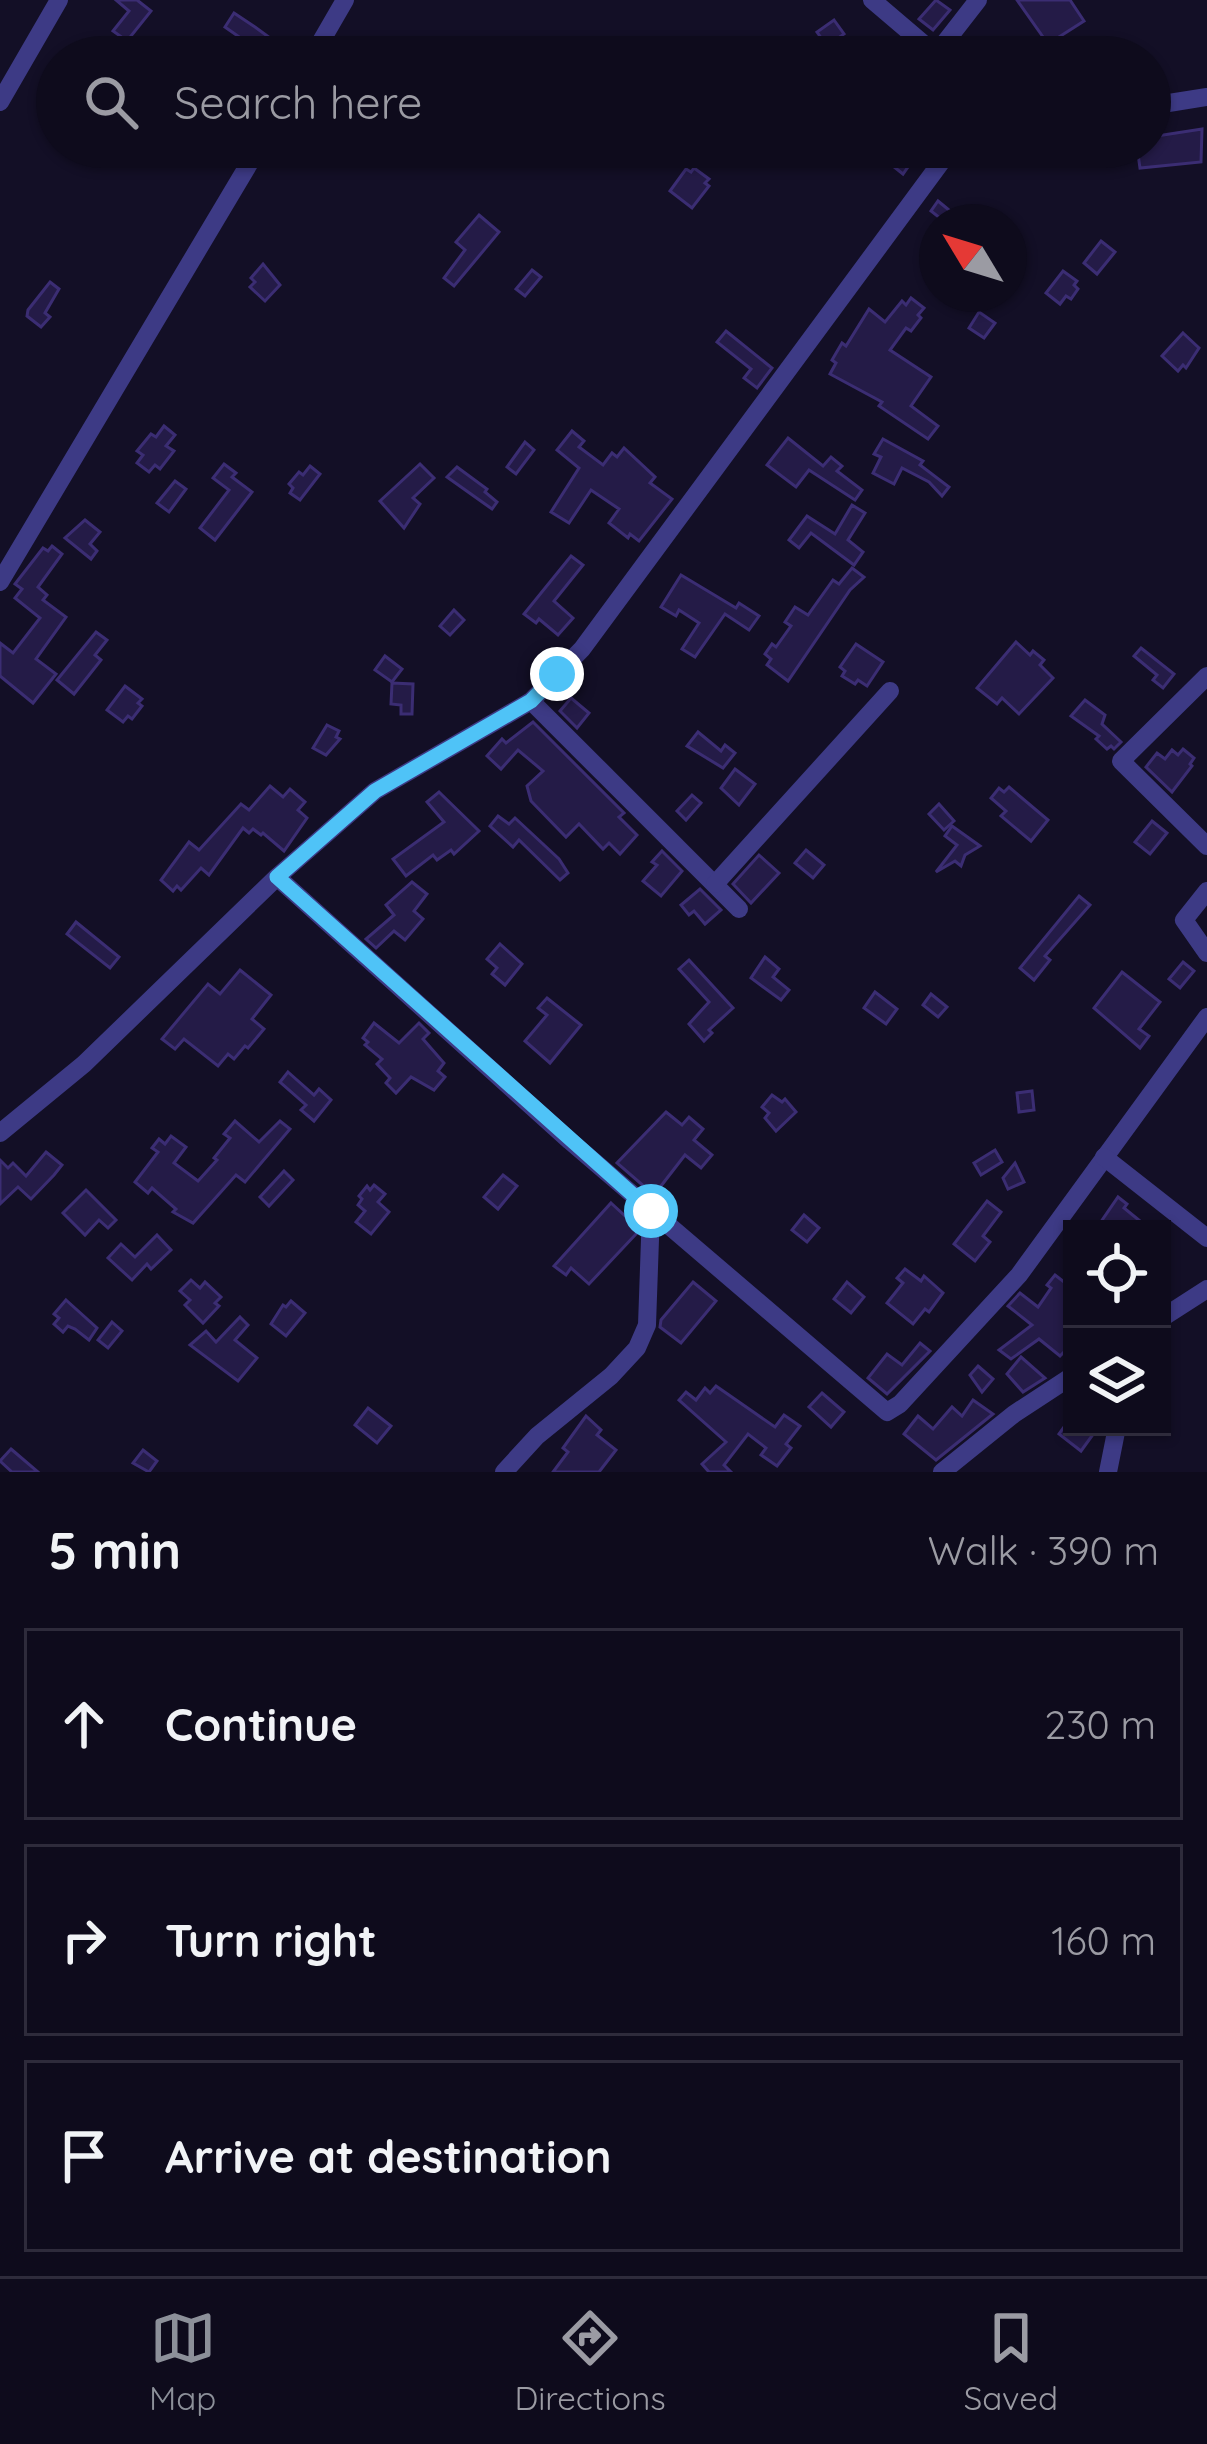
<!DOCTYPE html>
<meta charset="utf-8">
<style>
:root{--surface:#0e0b1c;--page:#1c1929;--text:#f1f3f6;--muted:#9b9ba3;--line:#2e2b3b;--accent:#8c9099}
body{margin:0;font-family:Quicksand,sans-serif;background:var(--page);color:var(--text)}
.controls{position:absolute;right:36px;bottom:36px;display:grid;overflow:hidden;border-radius:0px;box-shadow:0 3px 9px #0004}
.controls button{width:108px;height:108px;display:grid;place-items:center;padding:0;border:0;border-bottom:3px solid var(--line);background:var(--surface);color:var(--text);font:60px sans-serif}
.compass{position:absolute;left:919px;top:204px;width:108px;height:108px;border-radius:50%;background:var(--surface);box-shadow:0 3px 9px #0004;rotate:308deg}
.stop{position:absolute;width:36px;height:36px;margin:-27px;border:9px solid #4fc3f7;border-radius:50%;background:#fff}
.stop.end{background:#4fc3f7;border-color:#fff;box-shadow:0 3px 12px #0008}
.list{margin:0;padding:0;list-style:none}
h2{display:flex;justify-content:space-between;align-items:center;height:156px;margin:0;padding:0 48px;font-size:51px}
h2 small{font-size:39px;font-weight:400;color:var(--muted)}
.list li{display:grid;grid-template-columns:78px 1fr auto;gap:36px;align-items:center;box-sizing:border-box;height:192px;margin:0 24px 24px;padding:0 24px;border:3px solid var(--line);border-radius:0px}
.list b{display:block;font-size:45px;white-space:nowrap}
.list em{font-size:39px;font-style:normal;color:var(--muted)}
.icon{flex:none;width:66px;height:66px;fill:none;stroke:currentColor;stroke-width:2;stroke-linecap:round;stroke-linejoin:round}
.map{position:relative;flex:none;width:1207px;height:1472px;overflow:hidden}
.search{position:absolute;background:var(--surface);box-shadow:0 3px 9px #0004;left:36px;right:36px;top:36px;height:132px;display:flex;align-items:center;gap:30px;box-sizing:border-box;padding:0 42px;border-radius:66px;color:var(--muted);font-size:45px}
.sheet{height:804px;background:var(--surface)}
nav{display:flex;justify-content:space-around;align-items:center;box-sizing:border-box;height:168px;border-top:3px solid var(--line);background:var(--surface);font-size:33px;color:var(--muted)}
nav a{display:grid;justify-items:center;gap:6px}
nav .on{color:var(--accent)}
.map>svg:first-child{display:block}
.building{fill:#241b47;stroke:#3b2d73;stroke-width:3}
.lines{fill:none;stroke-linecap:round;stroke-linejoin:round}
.minor{stroke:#3d3a85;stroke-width:18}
.route{stroke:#4fc3f7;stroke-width:15}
</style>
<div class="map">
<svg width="1207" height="1472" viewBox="0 0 1207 1472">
<rect width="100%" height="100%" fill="#130f26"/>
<g class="building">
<path d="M116,0H137L151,11L127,41L113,31L129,11Z"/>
<path d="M936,0L950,10L933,30L919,19Z"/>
<path d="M1017,0H1070L1084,21L1048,44Z"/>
<path d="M234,13L255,27L296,57H243L247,51L241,46L245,41L225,27Z"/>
<path d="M834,20L844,34L827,46L817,32Z"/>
<path d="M1202,129L1201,162L1140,168L1137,147H1150V137Z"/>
<path d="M869,147H922L903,174Z"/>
<path d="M694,168L709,179L705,183L709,186L692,208L670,191L686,169L691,172Z"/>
<path d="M938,201L961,220L968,209L987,222H945L931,211Z"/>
<path d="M479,215L499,232L454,286L444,278L465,250L456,242Z"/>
<path d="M1101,241L1115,252L1097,274L1084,263Z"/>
<path d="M263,264L280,285L265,301L250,287L255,282L251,278Z"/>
<path d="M532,270L541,277L525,296L516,289Z"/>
<path d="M1063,271L1077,281L1074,285L1078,289L1071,299L1066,296L1060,304L1046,293Z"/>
<path d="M50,282L59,289L45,313L50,317L41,327L27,316L28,310Z"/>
<path d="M911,298L924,308L918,315L921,318L911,331L906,328L890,350L931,377L911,406L938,426L928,439L879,406L882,402L830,374L836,363L832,360L842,343L846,346L869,309L885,322L902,301L906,305Z"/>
<path d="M979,312L995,323L984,338L969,328Z"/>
<path d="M726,331L772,368L757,388L744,378L751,369L717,342Z"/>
<path d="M1183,333L1199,348L1186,368L1183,365L1178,371L1162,356Z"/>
<path d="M164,426L175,435L166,446L174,451L160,469L155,465L149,472L137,463L143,455L137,451L151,434L156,437Z"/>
<path d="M572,431L584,441L579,447L603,465L612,453L617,457L624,448L655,477L650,483L672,499L639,541L630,534L628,538L609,523L619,509L591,490L569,523L551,512L579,468L557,450Z"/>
<path d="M788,438L823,466L831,457L842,466L837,471L862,490L855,500L809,470L796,487L767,465Z"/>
<path d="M883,439L923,461L920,465L949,487L942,496L929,482L902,468L894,484L873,473L881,457L874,454Z"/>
<path d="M525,442L534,450L516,474L507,467Z"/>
<path d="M224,464L236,473L232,477L252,492L215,540L200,528L229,490L213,478Z"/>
<path d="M420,464L434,478L413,498L420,504L404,528L380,501Z"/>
<path d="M310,466L320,474L300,500L290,493L293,488L289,484L299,472L303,475Z"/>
<path d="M457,467L487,489L485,492L497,502L492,509L447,477Z"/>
<path d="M175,481L186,489L169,512L157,503Z"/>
<path d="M852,505L865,513L848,540L863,552L854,565L811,533L799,548L789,540L807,516L835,534Z"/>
<path d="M85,520L100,532L90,544L97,551L91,559L65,538Z"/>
<path d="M52,546L62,554L38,587L47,595L43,600L66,617L36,659L56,674L33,703L0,676V643L13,653L40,618L15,598L22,589L15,584L43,548L48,551Z"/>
<path d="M571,556L583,565L554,601L573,618L558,635L539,619L536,623L524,614Z"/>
<path d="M852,568L864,577L850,590L788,681L767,665L771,659L765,654L772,644L776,647L791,626L785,622L795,607L808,615L833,580L839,584Z"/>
<path d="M681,575L736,608L739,603L759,616L749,630L725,614L695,657L682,649L699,623L679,610L676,616L661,607Z"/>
<path d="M454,610L464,620L450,635L440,626Z"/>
<path d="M96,632L107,640L95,655L101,660L74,694L57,680Z"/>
<path d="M1016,642L1030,655L1033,651L1044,660L1040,665L1053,678L1019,714L1002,698L997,704L977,688Z"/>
<path d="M856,644L883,662L867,686L858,680L855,684L842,676L845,671L840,667Z"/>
<path d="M1141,648L1174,674L1163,688L1153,680L1157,675L1134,656Z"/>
<path d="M385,656L402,669L392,682L375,670Z"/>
<path d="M392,683L413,684L412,714H401V705L391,704Z"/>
<path d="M125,686L142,699L138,703L142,706L132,719L128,716L123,722L107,710Z"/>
<path d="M571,698L589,713L577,728L560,711Z"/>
<path d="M1085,700L1105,715L1102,724L1121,742L1114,749L1111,746L1107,749L1096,739L1099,736L1071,716Z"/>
<path d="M533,722L624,813L619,817L637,835L620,854L609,843L603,849L579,824L566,837L531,801L527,786L543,771L518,750L501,769L487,756L502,739L506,743Z"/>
<path d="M327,725L339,731L336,737L340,739L326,755L313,748Z"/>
<path d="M698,732L721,751L725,745L735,753L723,768L687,746Z"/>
<path d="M1183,749L1194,758L1190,764L1192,766L1172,792L1146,767L1157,753L1165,759L1172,750L1178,755Z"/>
<path d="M735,769L755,784L739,805L721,788Z"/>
<path d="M270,786L283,797L290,789L305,802L298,810L307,818L284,851L263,833L261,835L253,829L249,833L243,828L209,875L201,868L181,890L177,886L173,891L161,880L189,842L199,850L241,804L249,810Z"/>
<path d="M1009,787L1048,820L1031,841L1001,816L1006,811L991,798L999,788L1004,792Z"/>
<path d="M439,792L479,831L454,854L451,850L437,860L433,855L406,876L393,859L444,822L427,802Z"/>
<path d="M692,795L701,803L686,820L677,811Z"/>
<path d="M939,804L954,821L944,830L929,814Z"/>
<path d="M498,816L509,824L515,818L559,859L568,873L560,880L519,840L513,847L490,826Z"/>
<path d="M1152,821L1167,833L1150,854L1135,842Z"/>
<path d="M952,826L980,846L965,855L961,866L955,861L936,872L957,845L945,836Z"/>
<path d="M806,850L824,865L813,878L795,863Z"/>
<path d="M662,851L682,871L661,896L643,881L657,865L652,862Z"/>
<path d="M759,855L779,873L751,903L733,884Z"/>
<path d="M412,882L427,894L414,911L423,919L405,940L394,931L376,948L366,939L394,915L386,905Z"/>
<path d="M700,889L721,910L705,924L694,911L689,915L681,905Z"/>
<path d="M1079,896L1090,905L1045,956L1050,960L1034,980L1020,968Z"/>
<path d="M76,922L119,957L110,968L67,934Z"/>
<path d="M500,944L522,964L505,985L492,974L497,968L487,959Z"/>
<path d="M765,957L779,969L773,977L789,990L781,1000L751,978Z"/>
<path d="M689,960L733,1008L709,1030L712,1033L704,1041L689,1024L709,1002L679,969Z"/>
<path d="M1183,962L1194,971L1180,988L1169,979Z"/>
<path d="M240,970L271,995L252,1019L264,1029L248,1048L245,1046L234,1059L228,1054L218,1066L184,1039L175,1049L162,1039L208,984L220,994Z"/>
<path d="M1122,972L1160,1002L1139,1029L1149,1036L1140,1048L1094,1008Z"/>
<path d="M875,992L897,1009L886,1024L864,1008Z"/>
<path d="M931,994L947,1007L938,1017L923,1005Z"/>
<path d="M547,998L581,1025L550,1063L525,1041L547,1015L538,1008Z"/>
<path d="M374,1023L399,1043L419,1023L429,1033L423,1039L444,1063L438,1071L445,1077L434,1090L411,1077L396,1093L386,1083L390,1078L377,1064L382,1059L365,1045L368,1042L363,1038Z"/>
<path d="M288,1072L314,1095L319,1089L331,1100L314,1121L301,1110L306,1105L280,1082Z"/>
<path d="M1032,1091L1034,1110L1019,1112L1017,1093Z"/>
<path d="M772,1095L782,1102L785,1099L796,1112L776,1131L765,1118L769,1113L762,1107Z"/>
<path d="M666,1112L682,1125L689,1117L703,1129L694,1140L712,1155L701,1168L685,1155L654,1195L617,1163Z"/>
<path d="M235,1121L259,1142L280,1121L290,1129L245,1182L236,1175L193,1223L173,1212L176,1209L152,1188L148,1193L135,1182L158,1152L152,1148L159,1139L165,1144L171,1136L186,1147L174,1163L198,1181L217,1160L214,1158L230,1138L224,1134Z"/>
<path d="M995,1150L1002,1162L981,1175L974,1163Z"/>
<path d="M46,1152L62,1165L54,1175L31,1199L18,1187L0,1204V1160L8,1168L13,1163L26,1176Z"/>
<path d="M1015,1163L1024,1182L1008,1189L1003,1178Z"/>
<path d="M284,1171L293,1180L269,1206L260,1197Z"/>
<path d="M503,1175L517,1186L498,1209L484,1197Z"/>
<path d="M374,1185L385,1194L378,1202L389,1212L371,1234L356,1222L365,1211L358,1205L362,1199L359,1196L367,1186L370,1190Z"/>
<path d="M86,1190L116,1220L108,1228L99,1220L85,1235L63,1213Z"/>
<path d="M1118,1197L1127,1204L1124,1208L1140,1221L1133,1229H1096Z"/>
<path d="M987,1201L1001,1212L983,1236L990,1242L975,1261L954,1244Z"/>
<path d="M611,1203L637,1227V1233L589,1284L571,1268L566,1275L554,1266Z"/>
<path d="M804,1215L819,1228L807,1242L792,1230Z"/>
<path d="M157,1235L171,1250L151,1269L147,1264L132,1280L108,1258L121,1244L135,1257Z"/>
<path d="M905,1269L921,1281L924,1276L943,1293L929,1312L925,1309L913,1324L887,1303L903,1283L897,1278Z"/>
<path d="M1055,1275L1072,1288L1066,1297L1072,1301V1360L1063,1353L1060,1356L1039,1339L1011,1359L999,1350L1032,1325L1008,1306L1020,1293L1038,1307L1051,1288L1047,1285Z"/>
<path d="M191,1280L200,1288L205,1282L221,1297L215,1303L219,1306L203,1323L185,1305L190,1300L180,1291Z"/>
<path d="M693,1282L716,1301L681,1343L660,1327L661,1320Z"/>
<path d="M847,1282L864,1297L851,1313L834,1299Z"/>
<path d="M66,1300L97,1328L89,1340L75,1329L68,1326L63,1332L54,1324L59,1318L54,1314Z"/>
<path d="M291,1301L305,1313L286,1336L271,1324L283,1305L286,1307Z"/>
<path d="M240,1317L248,1325L235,1340L257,1358L238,1381L190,1345L206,1331L216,1342Z"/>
<path d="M112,1322L122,1331L108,1348L98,1340Z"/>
<path d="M920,1343L930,1351L887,1394L868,1378L887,1354L902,1365Z"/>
<path d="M1021,1357L1045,1378L1023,1392L1007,1374Z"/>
<path d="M978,1366L993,1379L982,1392L970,1375Z"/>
<path d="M716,1386L775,1427L784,1415L800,1426L786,1444L791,1448L777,1466L761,1455L766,1448L748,1434L724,1465L731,1472H709L702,1464L726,1442L679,1400L686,1392L696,1400L705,1388L710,1393Z"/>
<path d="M822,1393L844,1412L831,1427L809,1407Z"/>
<path d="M973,1400L993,1414L936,1460L904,1434L918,1416L933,1429L952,1407L962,1416Z"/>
<path d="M368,1408L391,1426L377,1443L355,1425Z"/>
<path d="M586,1416L601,1430L597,1435L616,1450L599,1472H553L568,1452L563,1448Z"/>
<path d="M1064,1427H1086L1094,1433L1081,1451L1059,1434Z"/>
<path d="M11,1449L38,1472H12L0,1461Z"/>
<path d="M143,1450L157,1461L149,1472L133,1463Z"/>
</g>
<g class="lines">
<g class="minor">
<path d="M872,0L939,57"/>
<path d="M936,54L978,0"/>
<path d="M312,57L345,0"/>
<path d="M0,102L59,0"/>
<path d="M1150,106L1207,97"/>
<path d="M0,582L259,147"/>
<path d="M1207,676L1121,761L1207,846"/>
<path d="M531,701L739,909"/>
<path d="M277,877L570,1141L887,1412L900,1404L1019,1275L1207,1017"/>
<path d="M715,884L890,691"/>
<path d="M1207,891L1184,920L1207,953"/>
<path d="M0,1133L84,1064L277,877L375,791L531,701L582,649L942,161L958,147"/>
<path d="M1104,1157L1207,1238"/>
<path d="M1162,1318L1207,1289"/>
<path d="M504,1472L537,1436L611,1376L637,1348L647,1325L651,1211"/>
<path d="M942,1472L1014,1414L1072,1376"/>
<path d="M1108,1472L1117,1427"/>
</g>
</g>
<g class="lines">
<path class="route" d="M557,674L531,701L375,791L277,877L651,1211"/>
</g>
</svg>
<div class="controls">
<button><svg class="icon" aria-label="locate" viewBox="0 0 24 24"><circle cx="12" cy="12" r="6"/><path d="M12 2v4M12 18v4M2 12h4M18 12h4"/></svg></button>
<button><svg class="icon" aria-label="layers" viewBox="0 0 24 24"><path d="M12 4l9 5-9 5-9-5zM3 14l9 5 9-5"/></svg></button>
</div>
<svg class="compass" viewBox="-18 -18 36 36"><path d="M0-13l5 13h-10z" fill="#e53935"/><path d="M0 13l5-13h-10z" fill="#9b9ba3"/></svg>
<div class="stop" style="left:651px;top:1211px"></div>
<div class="stop end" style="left:557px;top:674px"></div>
<div class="search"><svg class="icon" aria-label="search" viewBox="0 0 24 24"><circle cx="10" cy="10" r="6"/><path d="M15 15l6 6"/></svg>Search here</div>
</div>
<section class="sheet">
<h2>5 min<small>Walk · 390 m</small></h2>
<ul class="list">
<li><svg class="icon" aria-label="ahead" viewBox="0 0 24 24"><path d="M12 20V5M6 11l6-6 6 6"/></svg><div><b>Continue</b></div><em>230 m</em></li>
<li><svg class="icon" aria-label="right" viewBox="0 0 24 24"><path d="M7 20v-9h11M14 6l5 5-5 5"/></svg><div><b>Turn right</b></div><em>160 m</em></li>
<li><svg class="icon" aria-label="arrive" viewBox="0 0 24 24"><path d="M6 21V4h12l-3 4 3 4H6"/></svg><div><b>Arrive at destination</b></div></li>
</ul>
</section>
<nav>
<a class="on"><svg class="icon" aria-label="map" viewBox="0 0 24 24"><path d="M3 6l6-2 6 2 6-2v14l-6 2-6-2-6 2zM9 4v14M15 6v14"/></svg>Map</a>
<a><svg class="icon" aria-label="directions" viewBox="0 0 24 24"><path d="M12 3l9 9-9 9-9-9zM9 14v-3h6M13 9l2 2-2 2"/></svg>Directions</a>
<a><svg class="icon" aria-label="saved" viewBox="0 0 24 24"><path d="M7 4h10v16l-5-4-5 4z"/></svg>Saved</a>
</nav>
